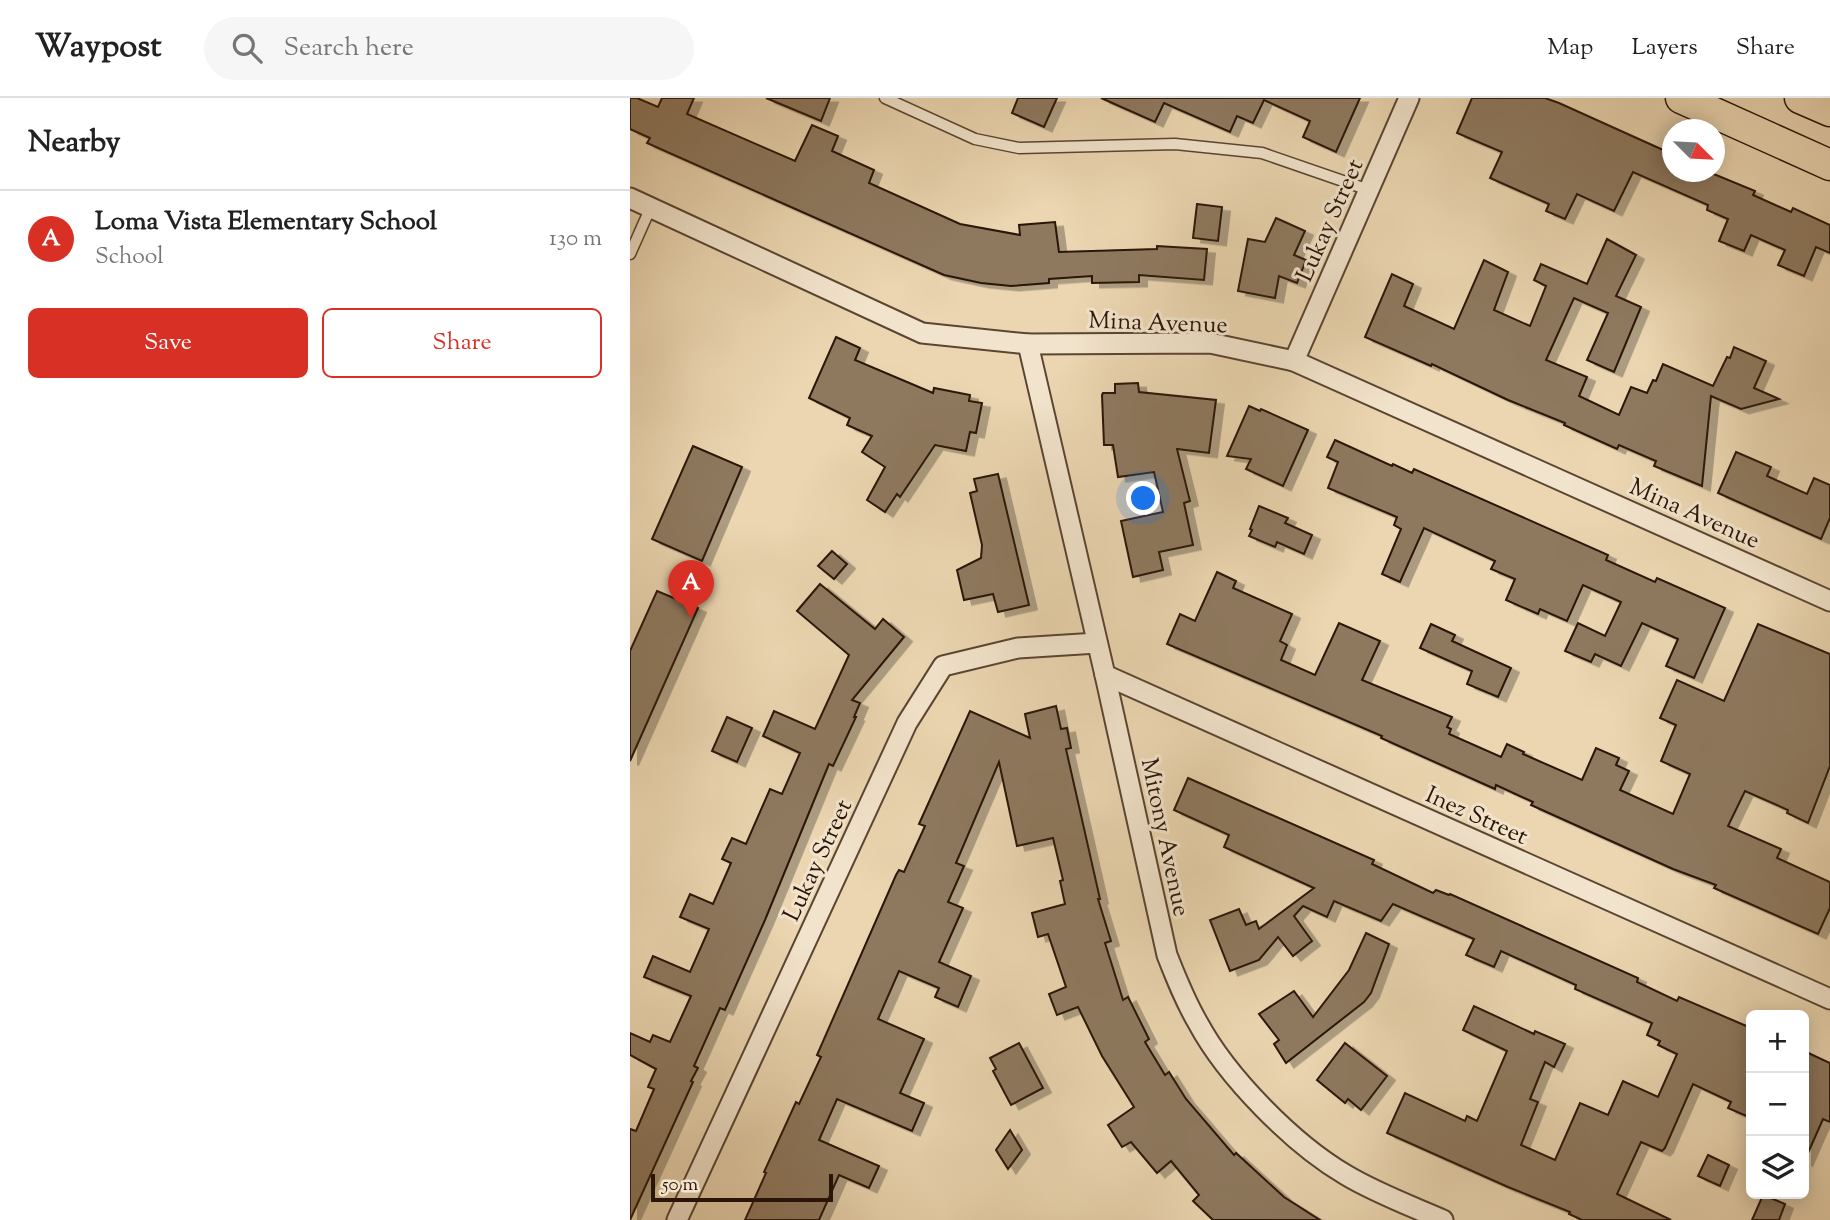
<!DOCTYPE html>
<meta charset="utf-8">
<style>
:root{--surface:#fff;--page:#f6f6f6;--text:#222;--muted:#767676;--line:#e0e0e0;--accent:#d93025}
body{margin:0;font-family:"Sorts Mill Goudy",serif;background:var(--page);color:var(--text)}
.controls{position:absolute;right:21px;bottom:21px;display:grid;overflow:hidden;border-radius:10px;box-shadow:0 4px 18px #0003}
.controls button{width:63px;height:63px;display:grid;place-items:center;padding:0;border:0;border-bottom:2px solid var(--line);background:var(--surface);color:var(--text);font:35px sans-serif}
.compass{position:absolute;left:1032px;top:21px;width:63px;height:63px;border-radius:50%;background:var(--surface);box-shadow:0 4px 18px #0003;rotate:114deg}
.scale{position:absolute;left:21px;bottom:18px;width:182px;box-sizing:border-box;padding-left:7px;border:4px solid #2a1507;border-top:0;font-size:19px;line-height:24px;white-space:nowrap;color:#2a1507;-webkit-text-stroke:5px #f2e4cc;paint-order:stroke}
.you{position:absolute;left:514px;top:401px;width:24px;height:24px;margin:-18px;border:5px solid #fff;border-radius:50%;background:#1a73e8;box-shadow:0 0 0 10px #1a73e833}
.badge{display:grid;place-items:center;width:46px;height:46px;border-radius:50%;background:var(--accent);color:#fff;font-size:23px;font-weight:700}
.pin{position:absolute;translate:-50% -58px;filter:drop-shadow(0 2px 4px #0008)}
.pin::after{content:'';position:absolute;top:37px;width:24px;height:21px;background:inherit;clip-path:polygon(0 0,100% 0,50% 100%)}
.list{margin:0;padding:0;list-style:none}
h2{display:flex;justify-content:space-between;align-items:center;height:91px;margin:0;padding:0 28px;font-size:30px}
h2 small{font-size:23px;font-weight:400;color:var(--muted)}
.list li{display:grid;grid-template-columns:46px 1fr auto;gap:21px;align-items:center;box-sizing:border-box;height:98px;padding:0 28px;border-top:2px solid var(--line)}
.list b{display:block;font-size:26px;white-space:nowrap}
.list p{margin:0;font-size:23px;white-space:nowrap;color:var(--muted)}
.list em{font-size:23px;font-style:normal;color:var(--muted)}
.actions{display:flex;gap:14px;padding:21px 28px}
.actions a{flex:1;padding:16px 0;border:2px solid var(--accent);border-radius:10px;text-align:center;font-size:24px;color:var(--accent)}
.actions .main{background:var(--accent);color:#fff}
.icon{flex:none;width:38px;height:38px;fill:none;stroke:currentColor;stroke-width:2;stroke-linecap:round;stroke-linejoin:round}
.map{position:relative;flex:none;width:1200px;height:1122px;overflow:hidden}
header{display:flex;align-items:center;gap:42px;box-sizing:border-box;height:98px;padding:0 35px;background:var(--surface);border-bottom:2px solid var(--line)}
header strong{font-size:33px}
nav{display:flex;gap:38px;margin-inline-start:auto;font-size:24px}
.search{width:490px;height:63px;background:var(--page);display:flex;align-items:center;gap:18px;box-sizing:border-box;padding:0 24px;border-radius:38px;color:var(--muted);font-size:26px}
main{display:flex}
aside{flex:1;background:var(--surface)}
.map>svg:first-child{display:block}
.building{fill:#8e795f;stroke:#2a1507;stroke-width:2;filter:url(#shadow)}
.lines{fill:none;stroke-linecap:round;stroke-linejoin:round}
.lane-casing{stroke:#5a4532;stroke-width:13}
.street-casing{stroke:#5a4532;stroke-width:23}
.primary-casing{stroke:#2a1507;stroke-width:33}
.lane{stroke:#f2e4cc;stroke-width:10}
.street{stroke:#f2e4cc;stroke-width:19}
.primary{stroke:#ebd6b1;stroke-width:30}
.labels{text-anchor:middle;stroke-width:6;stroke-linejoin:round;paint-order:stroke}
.street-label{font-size:24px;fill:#2a1507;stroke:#f2e4cc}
</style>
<header>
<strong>Waypost</strong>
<div class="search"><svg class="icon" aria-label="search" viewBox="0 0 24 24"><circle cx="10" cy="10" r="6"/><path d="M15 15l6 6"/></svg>Search here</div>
<nav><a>Map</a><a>Layers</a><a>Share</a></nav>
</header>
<main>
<aside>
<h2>Nearby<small></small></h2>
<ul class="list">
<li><span class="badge">A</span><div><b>Loma Vista Elementary School</b><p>School</p></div><em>130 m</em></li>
</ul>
<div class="actions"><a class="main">Save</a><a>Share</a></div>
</aside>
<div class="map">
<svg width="1200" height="1122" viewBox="0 0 1200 1122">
<defs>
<filter id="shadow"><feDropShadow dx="8" dy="4.5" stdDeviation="0" flood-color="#0004"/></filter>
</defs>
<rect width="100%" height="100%" fill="#ebd6b1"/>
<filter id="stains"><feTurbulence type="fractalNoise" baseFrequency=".00286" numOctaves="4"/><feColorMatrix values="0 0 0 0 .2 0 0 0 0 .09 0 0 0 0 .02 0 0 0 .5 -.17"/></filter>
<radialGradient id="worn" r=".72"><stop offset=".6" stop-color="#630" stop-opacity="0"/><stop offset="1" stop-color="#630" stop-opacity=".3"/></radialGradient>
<g class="building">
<path d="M0,0H7L28,9L32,0H64L57,16L165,63L182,27L208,38L202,53L244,72L239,85L330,126L390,137L389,127L425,124L429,154L527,151V148L577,151L574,182L509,177V184L462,185V178L419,181V185L381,188L351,185L314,177L17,45L20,40L0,31Z"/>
<path d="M136,0H200L191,23Z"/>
<path d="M388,0H427L414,29L382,15Z"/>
<path d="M471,0H730L706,54L673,39L680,23L634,2L623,25L607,18L600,34L534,5L525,24Z"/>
<path d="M842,0H915L929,5L1042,56V74H1079L1125,93L1123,97L1161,114L1163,110L1200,127V155L1186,149L1174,178L1148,167L1155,152L1121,137L1114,153L1089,143L1098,121L1077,112L1078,107L1003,74L984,113L947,96L935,121L916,113L919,106L860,80L872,54L827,35Z"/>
<path d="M567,106L592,109L588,143L563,140Z"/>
<path d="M646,120L675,133L664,157L676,162L667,185L649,178L645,200L608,193L618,141L635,144Z"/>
<path d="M977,141L1006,157L986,198L1011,209L984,274L957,262L978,215L944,200L916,262L957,279L949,298L989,317L1001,289L1017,295L1023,282L1026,283L1033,266L1083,288L1097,259L1100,260L1104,249L1136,263L1124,290L1149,301L1111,311L1081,298L1072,388L1024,368L1026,363L989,347L987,351L934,327L935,325L878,302L802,266L801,268L735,239L762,176L783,186L774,208L824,231L854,162L878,174L864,212L900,228L916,188L904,182L911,166L957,186Z"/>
<path d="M206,239L230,250L225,262L303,295L304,290L340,297L339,303L352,305L346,335L340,334L336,353L305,347L270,399L267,396L255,414L237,402L255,369L232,354L242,338L217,327L220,320L179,300Z"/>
<path d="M508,285L509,294L586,302L579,355L547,351L560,403L554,405L563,447L529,454L533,472L503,479L491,423L533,414L524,374L488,379L483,347H474L472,297L473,295H485V286Z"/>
<path d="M619,308L630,313L631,311L678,332L653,388L616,371L621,361L597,358Z"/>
<path d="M705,342L762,368L763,366L782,375L784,371L978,457L976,462L1025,484L1027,480L1095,510L1064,580L1036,568L1048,541L1012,525L991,568L965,556L961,564L935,553L948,525L975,538L991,504L953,487L937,523L910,511L908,516L876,502L885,481L861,471L865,463L794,430L770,484L752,476L771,431L764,427L767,419L698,390L708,364L697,359Z"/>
<path d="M63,348L112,369L72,463L22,441Z"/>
<path d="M1106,354L1141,369L1137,378L1177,396L1184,380L1200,387V420L1191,441L1088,395Z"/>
<path d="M368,376L399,507L368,514L363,496L334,502L327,472L351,460L352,447L340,395L347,393L344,381Z"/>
<path d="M629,408L658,420L655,425L682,437L674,456L647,444L645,449L619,438L622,432L620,431Z"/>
<path d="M202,453L217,466L204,481L188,468Z"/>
<path d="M587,474L606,483L603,490L662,516L650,543L657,547L651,562L685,577L709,525L750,543L732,582L822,619L817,629L821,631L819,636L871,659L877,646L894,654L893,656L952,682L966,650L989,660L986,667L999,673L990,692L1043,716L1060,676L1031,663L1046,627L1030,620L1047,582L1094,603L1128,526L1200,556V668L1178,725L1157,715L1158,712L1115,693L1098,728L1151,751L1147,760L1200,784V810L1188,836L1084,790L1086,787L1043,771L901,707L903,704L866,687L865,691L751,640L752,638L537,546L550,516L565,523Z"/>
<path d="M190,486L245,531L253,521L274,539L222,602L230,605L224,619H226L203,668L199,666L135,822L95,912L90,910L64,968L68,970L61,983L63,984L0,1122V1031L6,1033L24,991L18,989L26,971L0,957V935L20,944L23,937L40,944L61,898L14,879L23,858L60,874L79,831L50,819L60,796L83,806L101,765L92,761L102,740L116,746L140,691L152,696L170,655L133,638L144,613L185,631L219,557L167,513Z"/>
<path d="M27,493L68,510L0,663V553Z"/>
<path d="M801,526L825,537L822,543L881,570L868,599L837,586L842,573L790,550Z"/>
<path d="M426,608L431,631L437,630L441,650L436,651L470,801H468L481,843L475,845L493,902L498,899L519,941L515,944L535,977L539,974L556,1001L604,1057L606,1055L654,1099L690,1122H583L563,1103L569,1097L541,1063L527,1075L501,1044L492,1049L478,1027L504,1009L472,958L448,909L427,917L419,896L436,889L418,836L408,839L402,815L435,806L430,783L433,782L423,740L387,748L369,664L326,765L334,768L318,804L333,810L309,864L341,878L328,909L305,899L309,890L269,873L248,921L294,941L270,995L294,1005L282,1033L207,1001L189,1042L249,1068L239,1090L209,1077L189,1122H115L136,1075L134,1074L166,1004L169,1006L191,959L187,957L266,777L269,772L274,774L295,728L289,726L340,613L400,640L395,616Z"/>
<path d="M97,619L122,630L107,664L82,653Z"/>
<path d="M558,680L744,762L742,766L803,795L806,792L819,797L820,796L1008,880L1007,884L1047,903L1049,899L1121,930V1020L1098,1010L1101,1004L1099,1003L1063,986L1035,1050L1032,1053L1011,1044L987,1096L1041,1122H952L939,1116L940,1114L878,1089L757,1035L775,995L835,1023L837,1018L847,1023L877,953L833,932L844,908L904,936L905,933L935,946L924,969L915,964L900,1001L908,1004L891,1047L925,1062L950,1005L978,1017L993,983L1028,999L1047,956L1028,947L1030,943L1017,937L1022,925L945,891L946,887L871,853L864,869L836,857L844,841L763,806L751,823L704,803L697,819L673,808L664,818L682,843L663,858L648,839L629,862L600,873L580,822L609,811L616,827L626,823L629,831L684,790L594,749L599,737L544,712Z"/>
<path d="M736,835L759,846L741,895L734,904L656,965L644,946L649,942L629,916L664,893L683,919L719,872Z"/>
<path d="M389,945L413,990L381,1007L363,973L366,971L360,960Z"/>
<path d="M715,945L757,978L731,1012L718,1001L715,1005L687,982Z"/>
<path d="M1174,953L1200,965V1024L1193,1021L1174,1064Z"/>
<path d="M380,1032L392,1052L378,1071L366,1052Z"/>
<path d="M1078,1057L1099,1067L1090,1088L1068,1078Z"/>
<path d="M1133,1097L1155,1106L1149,1122H1122Z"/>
</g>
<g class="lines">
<g class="lane-casing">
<g id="lane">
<path d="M255,0L345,41L389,50L545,46L632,55L739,92"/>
<path d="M0,156L20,111"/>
</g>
</g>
<g class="street-casing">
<g id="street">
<path d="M0,100L292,235L398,246L580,245L664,263L1200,503"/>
<path d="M398,246L475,577L537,857C546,880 555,903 568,925C597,979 663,1046 716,1077C746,1095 781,1108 813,1122"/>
<path d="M664,263L779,0"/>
<path d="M475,577L1200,901"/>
<path d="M47,1122L277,625L313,568L388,550L467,545"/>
</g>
</g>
<g class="primary-casing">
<g id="primary">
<path d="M1051,0L1200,67"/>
<path d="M1170,0L1200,13"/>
</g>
</g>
<use href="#lane" class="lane"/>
<use href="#street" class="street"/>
<use href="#primary" class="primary"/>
</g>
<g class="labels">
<g class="street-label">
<text transform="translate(699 122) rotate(-66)" y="8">Lukay Street</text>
<text transform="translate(528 224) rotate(2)" y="8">Mina Avenue</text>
<text transform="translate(1065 415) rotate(24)" y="8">Mina Avenue</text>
<text transform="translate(847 717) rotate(24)" y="8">Inez Street</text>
<text transform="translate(536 739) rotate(78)" y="8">Mitony Avenue</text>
<text transform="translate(187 762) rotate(-65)" y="8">Lukay Street</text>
</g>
</g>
<rect width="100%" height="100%" filter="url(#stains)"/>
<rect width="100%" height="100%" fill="url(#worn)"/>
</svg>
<div class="controls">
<button>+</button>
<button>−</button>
<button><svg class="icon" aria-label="layers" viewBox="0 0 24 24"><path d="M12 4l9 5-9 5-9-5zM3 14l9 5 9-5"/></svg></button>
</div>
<svg class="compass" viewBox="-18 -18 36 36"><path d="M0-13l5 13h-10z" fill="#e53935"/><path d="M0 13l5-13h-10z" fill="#767676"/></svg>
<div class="scale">50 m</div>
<div class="you"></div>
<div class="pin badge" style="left:61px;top:520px">A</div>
</div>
</main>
